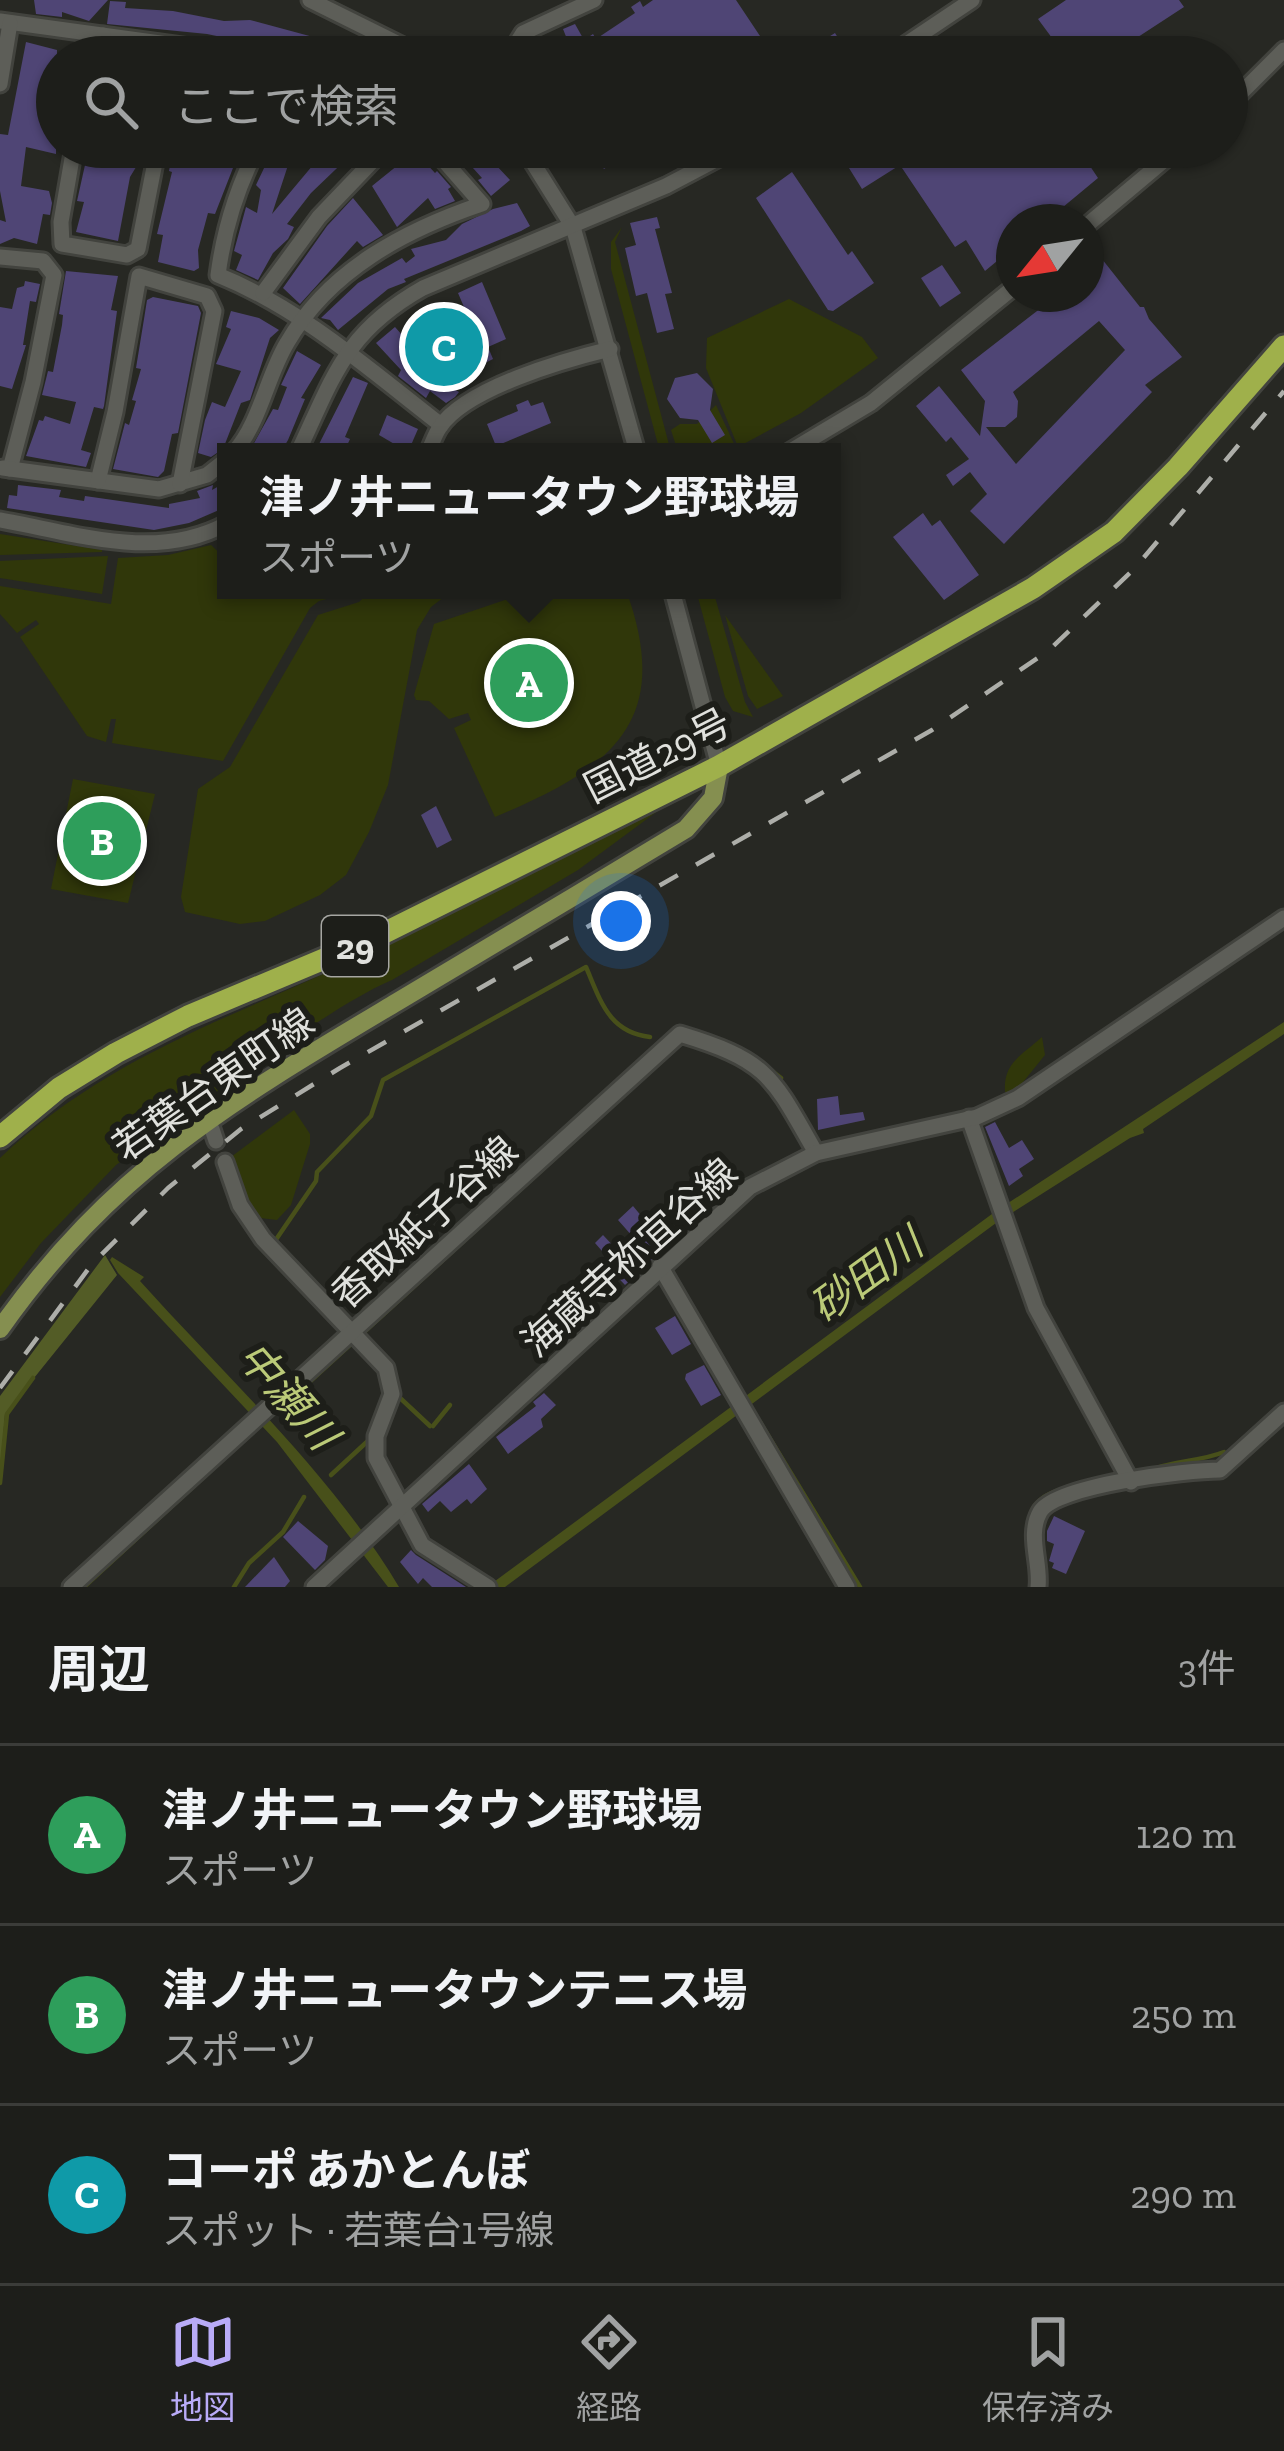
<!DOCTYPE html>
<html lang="ja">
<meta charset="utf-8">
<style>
:root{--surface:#1d1e1a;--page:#2a2b27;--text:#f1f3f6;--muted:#a0a2a2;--line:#3b3c39;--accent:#b9abf7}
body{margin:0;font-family:"Zilla Slab","Noto Sans JP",serif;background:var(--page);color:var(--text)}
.compass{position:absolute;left:996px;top:204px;width:108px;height:108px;border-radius:50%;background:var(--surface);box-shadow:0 3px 9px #0004;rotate:240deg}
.you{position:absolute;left:621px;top:921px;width:42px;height:42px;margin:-30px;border:9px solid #fff;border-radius:50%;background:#1a73e8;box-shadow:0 0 0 18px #1a73e833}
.badge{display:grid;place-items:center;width:78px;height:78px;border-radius:50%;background:var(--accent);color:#fff;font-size:39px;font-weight:700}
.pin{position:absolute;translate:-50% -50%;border:6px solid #fff;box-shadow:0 3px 12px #0006}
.popup{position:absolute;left:217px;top:443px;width:624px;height:156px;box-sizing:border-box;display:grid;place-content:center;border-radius:0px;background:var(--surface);filter:drop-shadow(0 3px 9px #0005);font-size:39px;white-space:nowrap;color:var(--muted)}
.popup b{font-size:45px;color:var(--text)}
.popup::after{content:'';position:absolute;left:50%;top:100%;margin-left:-24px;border:24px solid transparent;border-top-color:var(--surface)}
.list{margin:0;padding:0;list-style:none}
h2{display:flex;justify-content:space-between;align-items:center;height:156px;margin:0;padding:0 48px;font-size:51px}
h2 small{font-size:39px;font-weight:400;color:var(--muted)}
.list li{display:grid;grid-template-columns:78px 1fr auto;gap:36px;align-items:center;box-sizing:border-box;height:180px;padding:0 48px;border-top:3px solid var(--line)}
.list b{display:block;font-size:45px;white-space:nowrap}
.list p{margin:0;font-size:39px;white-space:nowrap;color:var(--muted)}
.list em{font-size:39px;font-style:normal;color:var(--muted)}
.icon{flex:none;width:66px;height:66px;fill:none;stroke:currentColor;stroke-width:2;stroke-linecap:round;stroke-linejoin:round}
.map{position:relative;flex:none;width:1284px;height:1587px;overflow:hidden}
.search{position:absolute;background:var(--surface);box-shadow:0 3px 9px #0004;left:36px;right:36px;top:36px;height:132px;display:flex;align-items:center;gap:30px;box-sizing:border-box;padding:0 42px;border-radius:66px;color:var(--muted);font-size:45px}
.sheet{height:696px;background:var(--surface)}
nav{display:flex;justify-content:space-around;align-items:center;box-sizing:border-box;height:168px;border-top:3px solid var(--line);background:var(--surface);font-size:33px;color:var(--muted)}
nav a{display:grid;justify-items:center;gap:6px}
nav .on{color:var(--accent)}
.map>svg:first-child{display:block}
.green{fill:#30370a}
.forest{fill:#535c26}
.water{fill:#48501a}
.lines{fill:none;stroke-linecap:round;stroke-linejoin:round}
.stream{stroke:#48501a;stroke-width:4.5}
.building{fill:#4f4575;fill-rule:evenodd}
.minor-casing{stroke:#42433e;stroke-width:21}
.major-casing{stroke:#42433e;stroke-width:24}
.highway-casing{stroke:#42433e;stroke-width:27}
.minor{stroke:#5d5e58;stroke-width:15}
.major{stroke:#858f50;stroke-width:18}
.highway{stroke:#9fb04b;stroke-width:21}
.rail{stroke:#adaea9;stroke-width:4.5;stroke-dasharray:21 21;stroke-linecap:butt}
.labels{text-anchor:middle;stroke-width:12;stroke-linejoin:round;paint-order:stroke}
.shield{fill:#1d1e19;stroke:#a6a6a2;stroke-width:3}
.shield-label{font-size:36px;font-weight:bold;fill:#e0e1dd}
.street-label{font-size:39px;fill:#e0e1dd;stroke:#1d1e19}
.water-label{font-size:42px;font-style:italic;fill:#bbca78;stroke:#1d1e19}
</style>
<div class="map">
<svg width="1284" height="1587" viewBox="0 0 1284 1587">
<rect width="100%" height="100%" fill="#272823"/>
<g class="green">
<path d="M622,227L615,242L671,452H660L611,269V242Z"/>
<path d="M789,299L862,337L878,358L801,413L738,447L706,368L707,338Z"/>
<path d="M716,405L736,448L727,452H678L671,430L680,424H697Z"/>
<path d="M0,534L102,550V552L0,555Z"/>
<path d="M211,545L226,559V590H362L319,601L310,608L223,761L112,743L116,719H111L106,742L87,736L20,637L39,624L36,620L17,633L0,614V586L111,604L118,558L168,555Z"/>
<path d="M108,556L102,594L0,578V561Z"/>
<path d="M371,590H447L448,594L431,607L417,630L388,785L369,832L346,875L320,895L265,921L240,924L185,912L181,897L198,789L230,767L318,615L359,602Z"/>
<path d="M534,590H626C675,724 609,769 495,817L454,728L471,720L468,713L449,719L429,701L416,700L414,695L434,624Z"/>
<path d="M696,590H713L745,702L753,717L733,711L725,697Z"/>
<path d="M725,615L783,696L757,709L748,696Z"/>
<path d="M73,779L155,794L128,903L51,889Z"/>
<path d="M670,802L578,870L392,980C337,1004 292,1044 238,1070C222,1078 208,1078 202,1096L207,1097L211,1088L238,1078L116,1165L41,1243L0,1297V1158C105,1059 222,1021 350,962C458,912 562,853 670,802Z"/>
<path d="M1042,1037L1045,1055L1015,1092H1005C1003,1063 1021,1056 1042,1037Z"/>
<path d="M294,1110L310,1134V1144L291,1205L277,1220L251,1217L227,1160Z"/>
</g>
<path class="forest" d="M105,1255L117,1275L5,1414L0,1475V1396Z"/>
<g class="water">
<path d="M1284,1022V1034L1143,1129L1144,1133L1130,1138L996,1223L505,1587H487L996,1211Z"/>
<path d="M112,1257L144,1277L140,1281C229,1380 331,1473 399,1587H388L277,1442L118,1273L110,1260Z"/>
</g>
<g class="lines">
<g class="stream">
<path d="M753,1056L781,1078"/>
<path d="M275,1241L316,1181L317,1172L371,1116L383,1080L586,967C601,1002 609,1032 650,1037"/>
<path d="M399,1397L430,1426"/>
<path d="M282,1407L662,1060"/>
<path d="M760,1422L860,1587"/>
<path d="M433,1426L450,1405"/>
<path d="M1148,1471C1173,1460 1199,1462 1224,1452"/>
<path d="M331,1475L370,1439"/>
<path d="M0,1483L7,1414L33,1378"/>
<path d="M1028,1527C1029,1502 1045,1494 1066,1488"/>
<path d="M84,1587L210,1471"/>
<path d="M234,1587L249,1563L283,1532L304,1497"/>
</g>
</g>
<g class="building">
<path d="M34,0H108L89,21L62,12V17L36,14Z"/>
<path d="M653,0H736L774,57H560L571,49L563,29L575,24L584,40L593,34L596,39L635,13L631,7L640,1L643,7Z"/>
<path d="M1066,0H1179L1184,7L1115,52L1118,57H1066L1038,19Z"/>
<path d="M110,1L126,2L125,8L173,11L224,21L250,20L317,38L315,44L336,51L340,42L366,57H292L295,48L271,40L269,47L207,34L107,24Z"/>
<path d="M835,33L847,52L839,57H822L814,46Z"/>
<path d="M26,42L57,50L56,154L26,147L21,186L49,191L52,203L50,215L43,214L37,244L14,238L0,244V220L6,222L0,191V134L8,135Z"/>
<path d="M89,147L120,154L122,147L144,154L130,177L118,241L76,232L84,202L77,201Z"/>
<path d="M173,147H233L226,157L233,168L215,214L208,213L198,250L199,268L194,271L158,262L163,235L157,234L172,172L169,171Z"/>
<path d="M274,147H294L272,214L318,159L302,147H359L311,193L287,224L294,227L288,239L273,253L258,280L236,270L242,255L234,251L246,207L257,213L261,190L256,185Z"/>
<path d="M403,147H411L435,173L437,171L451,187L448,189L455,201L435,209L428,198L397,227L372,186L398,165L392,158Z"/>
<path d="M454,147H479L510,180L491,196L478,180L482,178Z"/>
<path d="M589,147H636L604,169Z"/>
<path d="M836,147H1109L1086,160L1098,178L1045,222H1014V247L985,271L966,240L955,247L900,165L862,189Z"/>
<path d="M792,172L848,255L852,251L874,283L833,311L828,310L756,198Z"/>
<path d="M353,198L383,235L363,247L357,241L300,304L283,288L327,226Z"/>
<path d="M517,203L530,226L521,231L404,279L406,282L388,289L338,330L330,320L321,318L358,283L402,258L406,263L415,256L411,249L446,240L462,224L493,209Z"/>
<path d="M657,217L660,228L655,229L672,293L665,294L674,329L657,333L647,293L636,296L625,248L636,245L630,223Z"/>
<path d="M1102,259L1140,307H1144L1149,319L1182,357L1145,385L1152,392L1004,544L970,511L987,494L970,472L953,486L946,475L969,459L951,437L946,442L916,406L939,386L980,436L985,401L961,370L1059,294H1086V272ZM1099,321L1125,350L1016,464L986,427H1005L1017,417L1018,401L1013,392Z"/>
<path d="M942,265L961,293L940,307L921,278Z"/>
<path d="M66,271L118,276L111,310L117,311L104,406L103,409L94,407L81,450L91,453L86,467L26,456L39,420L43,421L45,416L70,424L76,402L42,395L48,371L53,372L62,325L63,315L59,314Z"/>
<path d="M25,281L40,284L36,302L30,301L23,345H26L12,389L0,386V307L12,309L17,288L24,286Z"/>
<path d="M482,282L506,339L488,347L493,359L475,368L458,383L426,335L441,324L465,358L482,349L458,293Z"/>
<path d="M153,297L198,306L201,313L178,433L172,434L164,471L158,477L113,469L124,427L125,423L129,425L136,401L132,400L141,369L136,368L144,319L147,300Z"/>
<path d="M231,311L259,318L279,330L270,338L250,400L241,403L223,449L211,457L198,453L205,420L212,402L225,407L241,371L216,364L231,329L226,327Z"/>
<path d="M395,327L445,384L459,392L455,397L446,403L430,391L426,398L398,376L401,370L376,343Z"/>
<path d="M297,351L321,365L301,398L305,399L288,440L281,452H249L273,409L278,410L287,387L281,385Z"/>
<path d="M697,373L713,389L710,410L725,435L712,443L698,420L680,418L667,399L675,378Z"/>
<path d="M353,377L368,383L345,437L350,439L344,452H315Z"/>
<path d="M528,400L531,406L543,402L551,423L496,446L487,424L518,411L516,405Z"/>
<path d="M387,415L418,429L408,452L379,435Z"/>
<path d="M226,482V507L189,523L154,530L7,508L9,495L17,496L18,485L61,490L59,497L84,501L85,496L169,508V504L200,498L197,491L213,485L212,490Z"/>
<path d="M923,513L932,526L940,520L979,575L944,600L893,537Z"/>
<path d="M436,806L452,840L437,848L421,815Z"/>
<path d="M838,1096L840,1115L863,1112L865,1120L818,1130L817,1099Z"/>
<path d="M995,1122L1009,1148L1022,1140L1034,1159L1019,1169L1023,1176L1009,1186L985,1127Z"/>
<path d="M633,1206L643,1218L647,1215L675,1239L625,1285L604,1263L609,1259L595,1243L603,1235L618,1251L633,1237L618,1220Z"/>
<path d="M675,1316L691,1344L672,1355L655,1328Z"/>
<path d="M704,1365L721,1395L701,1406L685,1379L686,1374Z"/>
<path d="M544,1393L556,1405L541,1419L543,1427L508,1454L496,1437L536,1406L533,1402Z"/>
<path d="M469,1464L487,1489L471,1504L467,1499L451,1512L440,1501L428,1512L422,1504Z"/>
<path d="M1054,1516L1085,1531L1066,1574L1052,1568L1054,1563L1049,1561L1054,1544L1047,1541V1531Z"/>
<path d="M298,1521L328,1546L325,1560L315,1570L283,1537Z"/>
<path d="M411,1550L416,1555L466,1587H432L423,1578L418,1584L400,1562Z"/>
<path d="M274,1557L290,1581L285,1587H245Z"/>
</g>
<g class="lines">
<g class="minor-casing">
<g id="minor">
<path d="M310,0L425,57"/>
<path d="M0,21L262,57"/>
<path d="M97,57L103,35"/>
<path d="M508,57L523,33L594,0"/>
<path d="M887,57L972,0"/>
<path d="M0,84L10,23"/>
<path d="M1227,107L1284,50"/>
<path d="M74,147L61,222L62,244L127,255L138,249L158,147"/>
<path d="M258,147C236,189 224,229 218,275C302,309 370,370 441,425"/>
<path d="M523,147L573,227L637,452"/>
<path d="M1086,226L1180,147"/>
<path d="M0,257L43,261L54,275L33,382L10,469"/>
<path d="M263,293L319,217L386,147"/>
<path d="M234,452C260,423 267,376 287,343C329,270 405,230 482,204L432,147"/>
<path d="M298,452C334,376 345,332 423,288L666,186L740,147"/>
<path d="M428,452C432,444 435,434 440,427C466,388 565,360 610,349"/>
<path d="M789,452L871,403L1014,287"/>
<path d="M3,468L159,489L207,475L226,460"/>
<path d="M98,481L115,412L139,276L207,296L214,311L180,484"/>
<path d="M0,520C74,533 156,562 226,524"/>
<path d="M672,590L719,766"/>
<path d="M969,1118L1036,1308L1131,1482"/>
<path d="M212,1129L216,1141"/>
<path d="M225,1162L240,1205L263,1239L386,1368L392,1394L376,1436V1458L422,1545L488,1587"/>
<path d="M660,1266L847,1587"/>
<path d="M71,1587L680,1034C769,1061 772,1076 816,1153"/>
<path d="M314,1587L750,1187L816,1153L977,1117L1018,1098L1284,918"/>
<path d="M1038,1587C1041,1563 1027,1535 1040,1512C1055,1485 1188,1470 1220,1470L1284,1412"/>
</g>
</g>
<g class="major-casing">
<path id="major" d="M0,1329C113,1169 233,1100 397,1002C493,945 590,887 686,829L713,798L719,766"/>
</g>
<g class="highway-casing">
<path id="highway" d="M0,1137L59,1088L116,1053L188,1016L374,938L719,766L1033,588L1114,532L1178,467L1284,346"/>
</g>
<use href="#minor" class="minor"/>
<use href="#major" class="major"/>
<use href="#highway" class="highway"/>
<path class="rail" d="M0,1388L92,1264L168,1188L241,1129L340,1068L932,730L1048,651L1135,568L1284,391"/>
</g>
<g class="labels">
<rect class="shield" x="322" y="916" width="66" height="60" rx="9"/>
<g class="shield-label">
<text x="355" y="959">29</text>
</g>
<g class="street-label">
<text transform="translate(657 755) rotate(-27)" y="14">国道29号</text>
<text transform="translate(213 1084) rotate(-35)" y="14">若葉台東町線</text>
<text transform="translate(424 1222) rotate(-42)" y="14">香取紙子谷線</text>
<text transform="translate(629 1257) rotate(-42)" y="14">海蔵寺祢宜谷線</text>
</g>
<g class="water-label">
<text transform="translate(866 1275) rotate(-36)" y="15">砂田川</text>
<text transform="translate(288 1395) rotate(49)" y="15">中瀬川</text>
</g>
</g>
</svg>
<svg class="compass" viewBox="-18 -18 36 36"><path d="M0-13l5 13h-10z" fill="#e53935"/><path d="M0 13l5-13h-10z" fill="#a0a2a2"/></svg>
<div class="you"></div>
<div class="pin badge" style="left:529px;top:683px;background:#2e9e5b">A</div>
<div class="popup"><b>津ノ井ニュータウン野球場</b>スポーツ</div>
<div class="pin badge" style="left:102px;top:841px;background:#2e9e5b">B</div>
<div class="pin badge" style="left:444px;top:347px;background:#0f9aa8">C</div>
<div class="search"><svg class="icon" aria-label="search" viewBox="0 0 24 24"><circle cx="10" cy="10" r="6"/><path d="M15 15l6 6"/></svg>ここで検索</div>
</div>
<section class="sheet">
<h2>周辺<small>3件</small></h2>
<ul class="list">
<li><span class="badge" style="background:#2e9e5b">A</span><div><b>津ノ井ニュータウン野球場</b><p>スポーツ</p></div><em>120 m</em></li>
<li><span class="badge" style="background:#2e9e5b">B</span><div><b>津ノ井ニュータウンテニス場</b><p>スポーツ</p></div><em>250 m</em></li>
<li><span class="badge" style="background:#0f9aa8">C</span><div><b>コーポ あかとんぼ</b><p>スポット · 若葉台1号線</p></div><em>290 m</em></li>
</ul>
</section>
<nav>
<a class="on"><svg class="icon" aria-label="map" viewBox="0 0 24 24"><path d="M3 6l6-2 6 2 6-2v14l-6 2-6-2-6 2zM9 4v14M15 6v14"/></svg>地図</a>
<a><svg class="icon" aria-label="directions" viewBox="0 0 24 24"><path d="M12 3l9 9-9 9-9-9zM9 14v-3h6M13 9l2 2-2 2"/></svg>経路</a>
<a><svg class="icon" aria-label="saved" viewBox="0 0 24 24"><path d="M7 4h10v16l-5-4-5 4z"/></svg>保存済み</a>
</nav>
